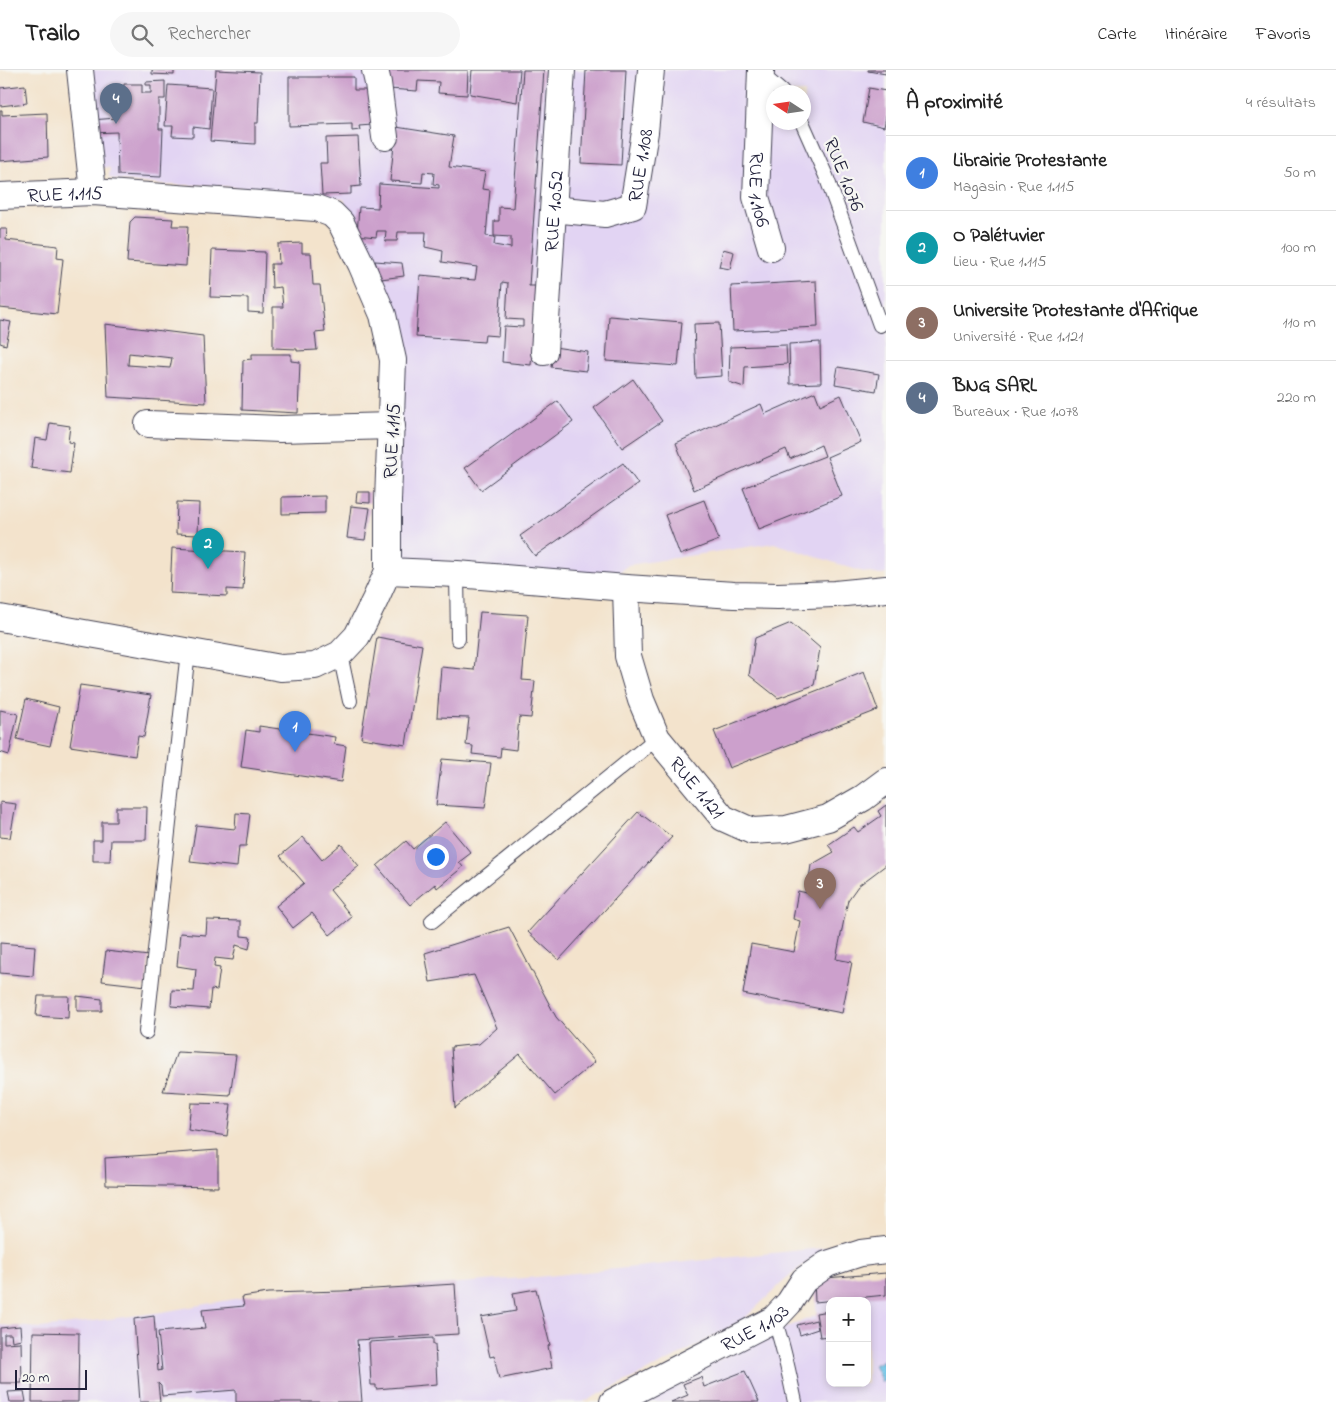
<!DOCTYPE html>
<html lang="fr">
<meta charset="utf-8">
<style>
:root{--surface:#fff;--page:#f6f6f6;--text:#222;--muted:#767676;--line:#e0e0e0;--accent:#1f6fb2}
body{margin:0;font-family:"Indie Flower",sans-serif;background:var(--page);color:var(--text)}
.controls{position:absolute;right:15px;bottom:15px;display:grid;overflow:hidden;border-radius:10px;box-shadow:0 2px 8px #0003}
.controls button{width:45px;height:45px;display:grid;place-items:center;padding:0;border:0;border-bottom:1px solid var(--line);background:var(--surface);color:var(--text);font:25px sans-serif}
.compass{position:absolute;left:766px;top:15px;width:45px;height:45px;border-radius:50%;background:var(--surface);box-shadow:0 2px 8px #0003;rotate:282deg}
.scale{position:absolute;left:15px;bottom:12px;width:72px;box-sizing:border-box;padding-left:5px;border:2px solid #22223b;border-top:0;font-size:14px;line-height:18px;white-space:nowrap;color:#22223b;-webkit-text-stroke:4px #f6f6f2;paint-order:stroke}
.you{position:absolute;left:435px;top:786px;width:18px;height:18px;margin:-12px;border:4px solid #fff;border-radius:50%;background:#1a73e8;box-shadow:0 0 0 8px #1a73e833}
.badge{display:grid;place-items:center;width:32px;height:32px;border-radius:50%;background:var(--accent);color:#fff;font-size:16px;font-weight:700}
.pin{position:absolute;translate:-50% -41px;filter:drop-shadow(0 1px 2px #0008)}
.pin::after{content:'';position:absolute;top:26px;width:18px;height:15px;background:inherit;clip-path:polygon(0 0,100% 0,50% 100%)}
.list{margin:0;padding:0;list-style:none}
h2{display:flex;justify-content:space-between;align-items:center;height:65px;margin:0;padding:0 20px;font-size:21px}
h2 small{font-size:16px;font-weight:400;color:var(--muted)}
.list li{display:grid;grid-template-columns:32px 1fr auto;gap:15px;align-items:center;box-sizing:border-box;height:75px;padding:0 20px;border-top:1px solid var(--line)}
.list b{display:block;font-size:19px;white-space:nowrap}
.list p{margin:0;font-size:16px;white-space:nowrap;color:var(--muted)}
.list em{font-size:16px;font-style:normal;color:var(--muted)}
.icon{flex:none;width:28px;height:28px;fill:none;stroke:currentColor;stroke-width:2;stroke-linecap:round;stroke-linejoin:round}
.map{position:relative;flex:none;width:886px;height:1332px;overflow:hidden}
header{display:flex;align-items:center;gap:30px;box-sizing:border-box;height:70px;padding:0 25px;background:var(--surface);border-bottom:1px solid var(--line)}
header strong{font-size:24px}
nav{display:flex;gap:28px;margin-inline-start:auto;font-size:18px}
.search{width:350px;height:45px;background:var(--page);display:flex;align-items:center;gap:12px;box-sizing:border-box;padding:0 18px;border-radius:28px;color:var(--muted);font-size:19px}
main{display:flex}
aside{flex:1;background:var(--surface)}
.map>svg:first-child{display:block}
.built{fill:#e2d4f3;fill-rule:evenodd}
.water{fill:#68c1e6;stroke:#457290}
.building{fill:#cca0cc;fill-rule:evenodd}
.lines{fill:none;stroke-linecap:round;stroke-linejoin:round}
.service-casing{stroke:#413f51;stroke-width:16}
.minor-casing{stroke:#413f51;stroke-width:28}
.service{stroke:#fff;stroke-width:14}
.minor{stroke:#fff;stroke-width:26}
.labels{text-anchor:middle;stroke-width:4.5;stroke-linejoin:round;paint-order:stroke}
.street-label{font-size:20px;fill:#22223b;stroke:#f6f6f2}
</style>
<header>
<strong>Trailo</strong>
<div class="search"><svg class="icon" aria-label="search" viewBox="0 0 24 24"><circle cx="10" cy="10" r="6"/><path d="M15 15l6 6"/></svg>Rechercher</div>
<nav><a>Carte</a><a>Itinéraire</a><a>Favoris</a></nav>
</header>
<main>
<div class="map">
<svg width="886" height="1332" viewBox="0 0 886 1332">
<rect width="100%" height="100%" fill="#f6f6f2"/>
<filter id="ink" filterUnits="userSpaceOnUse"><feTurbulence type="fractalNoise" baseFrequency=".02" numOctaves="2"/><feDisplacementMap in="SourceGraphic" scale="10" xChannelSelector="R" yChannelSelector="G"/><feConvolveMatrix kernelMatrix="1 2 1 2 8 2 1 2 1" color-interpolation-filters="sRGB"/></filter>
<filter id="wash" filterUnits="userSpaceOnUse"><feTurbulence type="fractalNoise" baseFrequency=".0096" numOctaves="4" result="noise"/><feDisplacementMap in="SourceGraphic" scale="20" xChannelSelector="R" yChannelSelector="G"/><feGaussianBlur stdDeviation="1.12" result="paint"/><feColorMatrix in="noise" values="0 0 0 0 0 0 0 0 0 0 0 0 0 0 0 0 0 1.4 0 .05"/><feComposite in="paint" operator="in"/></filter>
<g filter="url(#wash)">
<rect width="100%" height="100%" fill="#f3e3cc"/>
<g class="built">
<path d="M85,0H886V504L880,505L860,501L774,473L628,495L609,511L400,494L393,236L388,224L358,170L344,129L321,127L299,122L207,115H161L113,109L109,107L110,98L93,96ZM774,22H804V52H774Z"/>
<path d="M831,1177L813,1187L784,1211L744,1249L678,1286L583,1332H0V1255L41,1258L162,1242L268,1223L369,1220L537,1207Z"/>
<path d="M886,1203V1332H630L780,1260L817,1245L813,1209ZM830,1231H867V1313H830Z"/>
</g>
<path class="water" d="M886,1289V1310L882,1312L874,1295Z"/>
<g id="blocks">
<g class="building">
<path d="M152,0H174V5L152,4Z"/>
<path d="M216,0L260,2L258,53H255V74L210,71Z"/>
<path d="M385,0H468L467,25L438,23L439,12L418,11L417,21L389,19Z"/>
<path d="M472,0H520L517,32L470,24Z"/>
<path d="M523,0H544L529,216H537L531,295L502,292L504,256L523,257V250L506,249L508,213L502,212L498,266L485,265L484,272L416,267L420,205L475,210L477,197L442,192L443,181L425,177L426,162H398L397,171H385L386,161H377L376,167L357,165L359,137L378,138L379,114L439,118V115L433,114L434,103L423,102L422,113L390,111L396,57L454,66L449,97L485,102L482,119L490,120L486,166L495,167L494,175L511,178V167L494,166V151H499V137L513,138Z"/>
<path d="M586,0H626L621,95L581,93Z"/>
<path d="M868,0H886V4L868,1Z"/>
<path d="M289,7H354V20H370L372,55L359,56L360,60L352,61V54L289,56Z"/>
<path d="M165,11V29H159V59H163L161,107L118,105L117,62L91,63V50L117,48V34H121L124,14H142V23H151V15H146V12Z"/>
<path d="M25,15L27,33L0,36V18Z"/>
<path d="M168,15L212,18L209,59L193,57V67L172,66L173,56H165Z"/>
<path d="M869,18L886,21V47L884,57L863,52Z"/>
<path d="M0,40H2V45L47,43L48,87L0,91Z"/>
<path d="M358,67L361,116L351,117V124L322,125L320,93H327L326,68Z"/>
<path d="M135,147L173,149L172,156H188L186,196L127,192L130,152Z"/>
<path d="M0,159H7L6,170L58,176L57,188L63,189L57,244L0,238Z"/>
<path d="M302,173V183H311L313,215H320L325,262L315,263L317,280L297,281V279L273,278V237H283L281,217L272,218L271,194H279L278,174Z"/>
<path d="M723,179L734,182L730,199L719,197Z"/>
<path d="M212,180L265,182L263,243L248,242V228L210,227Z"/>
<path d="M375,191L402,193L404,206L381,209Z"/>
<path d="M816,211L818,257L733,261L731,216Z"/>
<path d="M609,246L682,252L678,296L606,291Z"/>
<path d="M0,250L11,252L6,275L0,273Z"/>
<path d="M719,253L722,306L696,308L694,254Z"/>
<path d="M105,254L203,266L206,333L108,327ZM129,283L172,288L170,298L128,295Z"/>
<path d="M820,272L821,313L790,314L789,274Z"/>
<path d="M786,275L787,294L745,297L744,317L729,312L730,277Z"/>
<path d="M554,277L588,282L586,301L551,297Z"/>
<path d="M252,284H291V291L300,292L298,343L242,340L243,290L252,289Z"/>
<path d="M838,297L879,304L876,321L835,314Z"/>
<path d="M633,309L662,351L622,378L594,338Z"/>
<path d="M815,322L820,335L841,325L861,372L827,387L842,426L759,459L743,418L825,386L821,375L790,389L786,379L694,420L676,373L761,334L765,344Z"/>
<path d="M558,331L573,352L481,420L465,398Z"/>
<path d="M50,353L70,356L68,372L74,373L70,403L31,398L35,368L47,370Z"/>
<path d="M623,393L638,414L535,486L520,466Z"/>
<path d="M357,422H370V433L356,432Z"/>
<path d="M325,426V443L282,444V427Z"/>
<path d="M704,430L719,470L680,485L665,445Z"/>
<path d="M177,432L199,433L198,465L176,464Z"/>
<path d="M351,436L370,438L365,470L347,468Z"/>
<path d="M172,478L245,482L243,520L227,519V526L170,523Z"/>
<path d="M480,542L528,545L522,610L535,611L531,648L519,647L516,680L501,678L500,687L472,684L473,676L466,675L469,648L437,647L441,597L474,600Z"/>
<path d="M791,553L820,578L814,615L778,628L749,605L755,568Z"/>
<path d="M377,567L422,575L406,675L361,668Z"/>
<path d="M864,602L878,640L729,698L714,661Z"/>
<path d="M80,615L151,625L144,667L138,666L135,686L70,676Z"/>
<path d="M26,629L59,637L50,676L17,669Z"/>
<path d="M0,640L18,644L9,685L0,682Z"/>
<path d="M259,656L335,667L334,674L346,676L341,712L241,697L246,660L259,662Z"/>
<path d="M442,689L491,693L485,738L436,735Z"/>
<path d="M0,732L16,734L10,768L0,767Z"/>
<path d="M886,735V795L858,816L848,830L836,889L852,892L842,943L743,924L751,874L794,882L800,851L793,849L798,821L807,823L811,795L834,782L828,775L854,757L858,762L881,746L878,741Z"/>
<path d="M116,737H147L146,770H111L110,791H93V770H102V752H116Z"/>
<path d="M638,742L672,767L559,890L528,862Z"/>
<path d="M236,743L250,744L246,776H239L237,797L190,792L196,755L235,759Z"/>
<path d="M445,752L471,783L459,792L463,797L437,818L435,814L410,835L377,796L406,771L413,779Z"/>
<path d="M303,767L322,790L341,774L359,796L330,820L352,847L330,865L312,843L293,858L276,836L304,813L280,786Z"/>
<path d="M207,850L241,851V866L251,867L249,879L236,875L233,890L215,888L214,897L220,898L217,920L211,919L209,939L171,936L172,920L194,921L196,899L177,896L180,863L206,865Z"/>
<path d="M509,857L556,947L595,992L555,1025L520,984L455,1038L451,977L479,974L497,958L474,905L430,912L425,883Z"/>
<path d="M0,873L35,876L33,906L0,903Z"/>
<path d="M106,881L149,886L146,916L102,911Z"/>
<path d="M38,926H69L68,948L36,946Z"/>
<path d="M77,926L102,929V941H77Z"/>
<path d="M177,982L236,985L230,1025L163,1021Z"/>
<path d="M191,1033L231,1034L227,1066L188,1060Z"/>
<path d="M218,1080V1117L106,1115L105,1088Z"/>
<path d="M886,1203V1225L815,1232L814,1209Z"/>
<path d="M455,1214L458,1264L357,1270L362,1332H236V1320L162,1326L161,1316L158,1313L160,1332H140L134,1249L154,1246L158,1301L162,1300L158,1262L205,1258L202,1240L244,1236L242,1227L268,1223L342,1221Z"/>
<path d="M536,1219L550,1275L548,1276L552,1298L499,1309L494,1286L490,1287L481,1247L516,1241L513,1223Z"/>
<path d="M830,1241V1266L820,1267L816,1243Z"/>
<path d="M816,1250L818,1259L800,1265L797,1255Z"/>
<path d="M20,1256L21,1269L12,1271L11,1264H4V1273L21,1272L22,1313H0V1258Z"/>
<path d="M33,1262L79,1263L78,1332H32Z"/>
<path d="M433,1268V1274H435L437,1314L376,1319V1315H371L369,1272Z"/>
<path d="M745,1301L759,1332H671L688,1325L683,1314L701,1307L704,1317Z"/>
<path d="M24,1321L26,1332H10L8,1322Z"/>
</g>
</g>
</g>
<g filter="url(#ink)">
<use href="#blocks" fill-opacity="0" stroke="#413f51" stroke-width="1"/>
<g class="lines">
<g class="service-casing">
<g id="service">
<path d="M761,4L782,22"/>
<path d="M802,52L826,106L880,255"/>
<path d="M457,504L458,569"/>
<path d="M340,584L350,631"/>
<path d="M432,851L657,668"/>
<path d="M146,962L188,581"/>
<path d="M774,1249C784,1276 789,1304 795,1332"/>
</g>
</g>
<g class="minor-casing">
<g id="minor">
<path d="M80,0L93,122"/>
<path d="M375,0L378,13L385,67"/>
<path id="s1" d="M761,0L756,127L771,178"/>
<path id="s2" d="M0,126L93,122L316,138L332,144L341,153L361,194L383,245L393,290L388,431V501L375,530L357,566L340,584L315,596L281,598L0,548"/>
<path id="s3" d="M554,132L562,140L605,144L633,136L645,62L651,0"/>
<path id="s4" d="M544,282L562,0"/>
<path d="M148,354L280,359L392,356"/>
<path d="M388,501L457,504L626,518L734,525L778,526L835,524L886,519"/>
<path id="s5" d="M626,518L628,586L641,630L657,668L723,748L752,761L786,759L828,748L863,728L886,711"/>
<path id="s6" d="M613,1332L774,1249L789,1233L804,1210L827,1194L861,1183L886,1180"/>
</g>
</g>
<use href="#service" class="service"/>
<use href="#minor" class="minor"/>
</g>
</g>
<g class="labels">
<g class="street-label">
<text dy="7" stroke="none"><textPath href="#s3" startOffset="125">RUE 1.108</textPath></text>
<text transform="translate(845 104) rotate(68)" y="7">RUE 1.076</text>
<text dy="7" stroke="none"><textPath href="#s1" startOffset="120">RUE 1.106</textPath></text>
<text dy="7" stroke="none"><textPath href="#s2" startOffset="65">RUE 1.115</textPath></text>
<text dy="7" stroke="none"><textPath href="#s4" startOffset="141">RUE 1.052</textPath></text>
<text transform="translate(391 371) rotate(-87)" y="7">RUE 1.115</text>
<text dy="7" stroke="none"><textPath href="#s5" startOffset="219">RUE 1.121</textPath></text>
<text dy="7" stroke="none"><textPath href="#s6" startOffset="160">RUE 1.103</textPath></text>
</g>
</g>
</svg>
<div class="controls">
<button>+</button>
<button>−</button>
</div>
<svg class="compass" viewBox="-18 -18 36 36"><path d="M0-13l5 13h-10z" fill="#e53935"/><path d="M0 13l5-13h-10z" fill="#767676"/></svg>
<div class="scale">20 m</div>
<div class="you"></div>
<div class="pin badge" style="left:295px;top:682px;background:#3f7fe0">1</div>
<div class="pin badge" style="left:208px;top:499px;background:#0f9aa8">2</div>
<div class="pin badge" style="left:820px;top:839px;background:#8d6e63">3</div>
<div class="pin badge" style="left:116px;top:54px;background:#5c6f8a">4</div>
</div>
<aside>
<h2>À proximité<small>4 résultats</small></h2>
<ul class="list">
<li><span class="badge" style="background:#3f7fe0">1</span><div><b>Librairie Protestante</b><p>Magasin · Rue 1.115</p></div><em>50 m</em></li>
<li><span class="badge" style="background:#0f9aa8">2</span><div><b>O Palétuvier</b><p>Lieu · Rue 1.115</p></div><em>100 m</em></li>
<li><span class="badge" style="background:#8d6e63">3</span><div><b>Universite Protestante d'Afrique</b><p>Université · Rue 1.121</p></div><em>110 m</em></li>
<li><span class="badge" style="background:#5c6f8a">4</span><div><b>BNG SARL</b><p>Bureaux · Rue 1.078</p></div><em>220 m</em></li>
</ul>
</aside>
</main>
